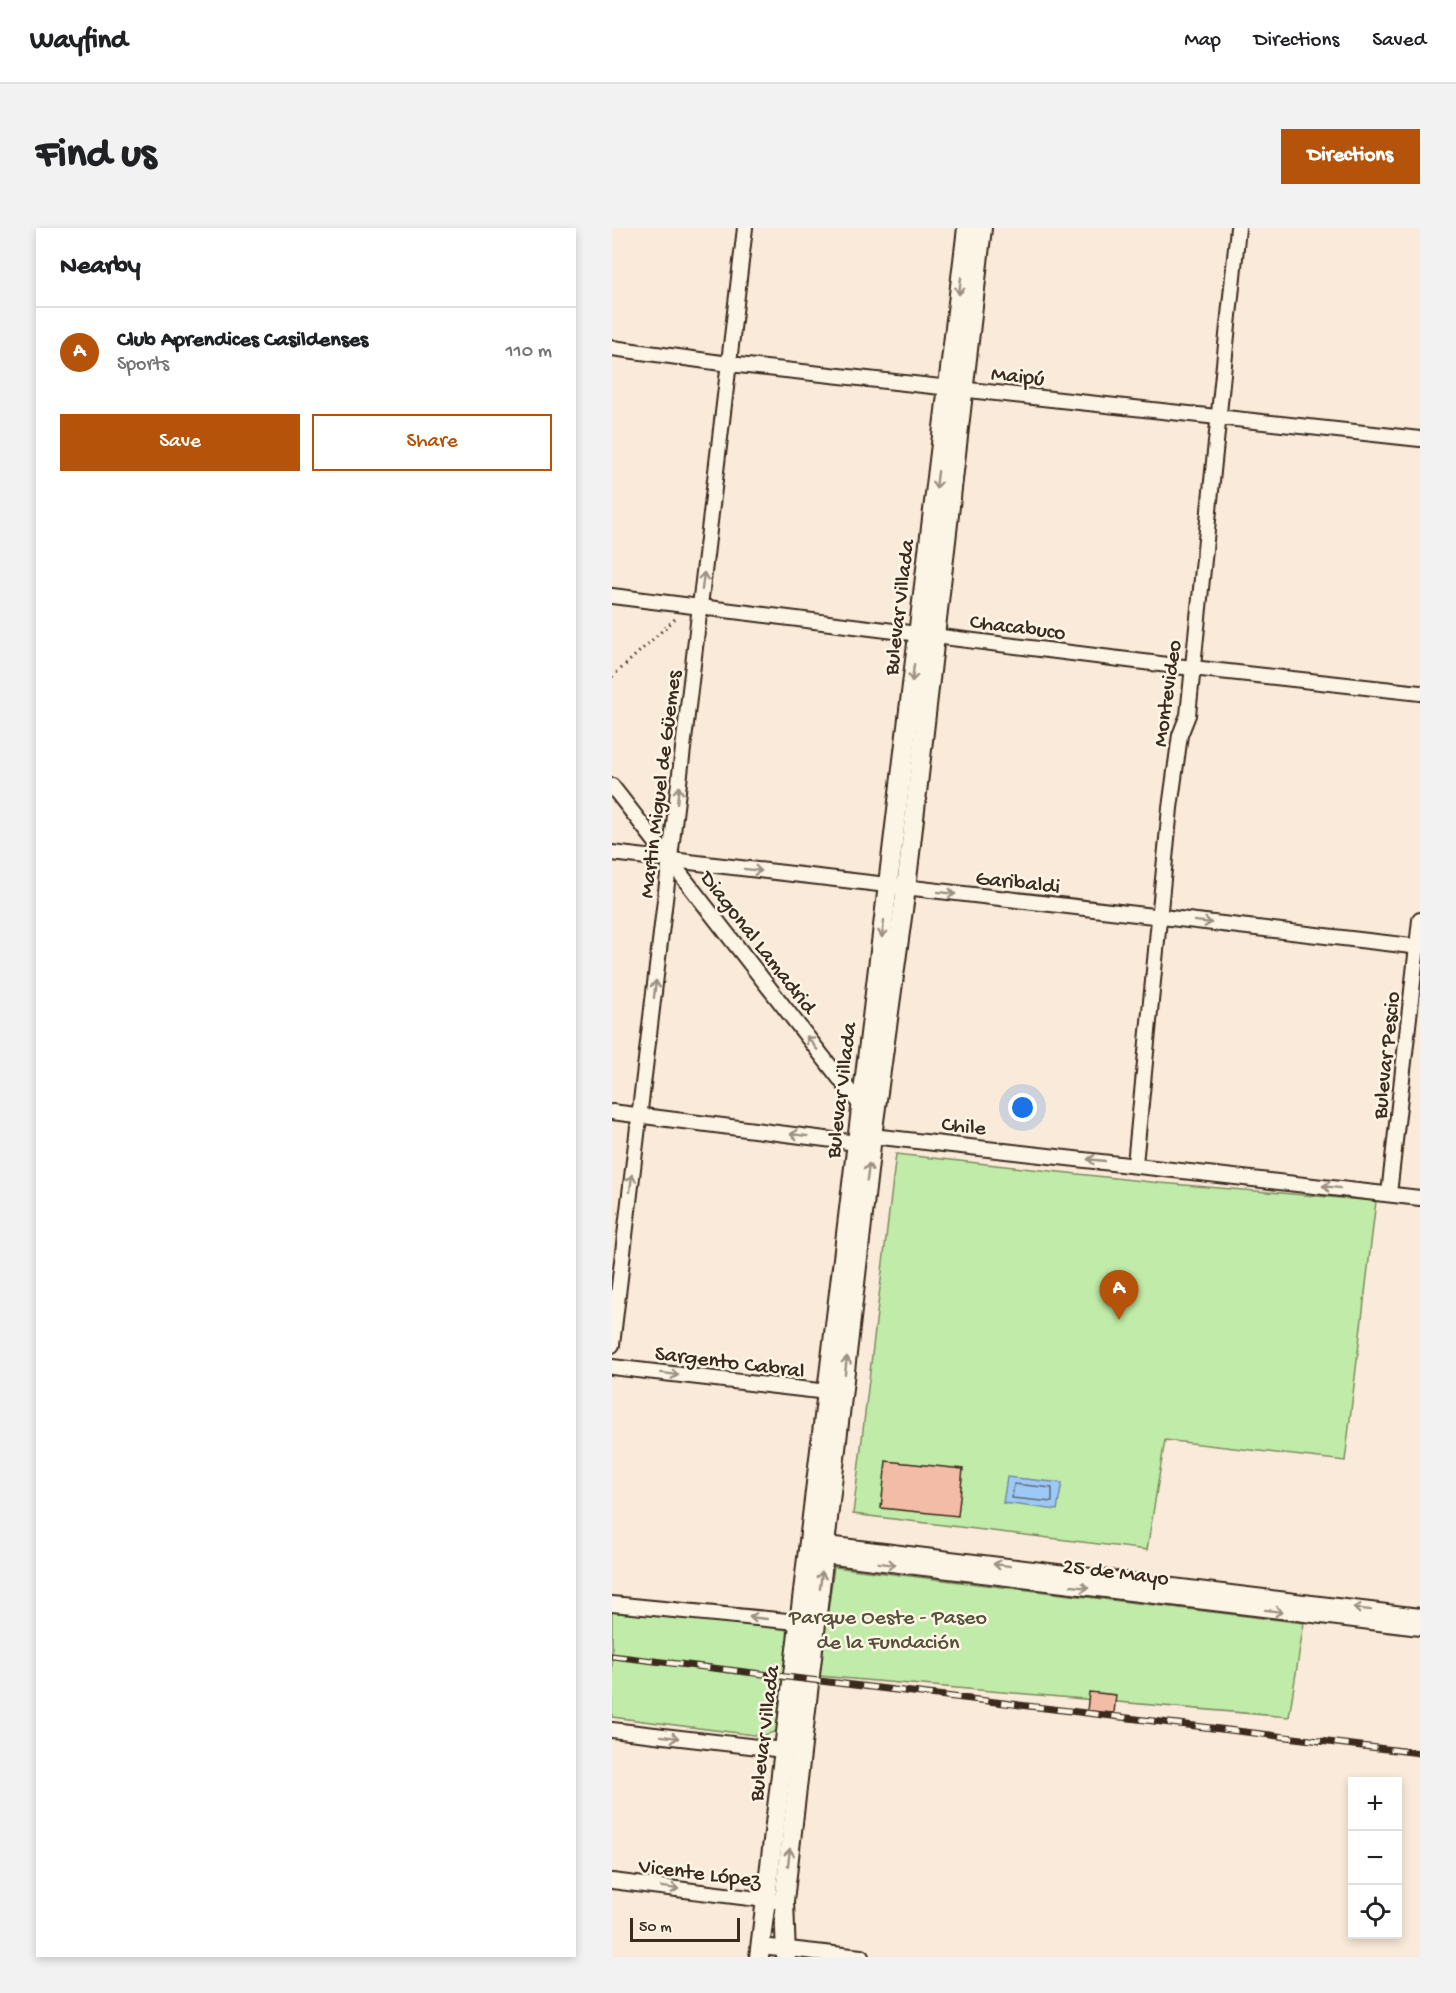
<!DOCTYPE html>
<meta charset="utf-8">
<style>
:root{--surface:#fff;--page:#f2f2f2;--text:#202124;--muted:#757577;--line:#e0e0e0;--accent:#b45309}
body{margin:0;font-family:"Gochi Hand",sans-serif;background:var(--page);color:var(--text)}
.controls{position:absolute;right:18px;bottom:18px;display:grid;overflow:hidden;border-radius:0px;box-shadow:0 3px 9px #0003}
.controls button{width:54px;height:54px;display:grid;place-items:center;padding:0;border:0;border-bottom:2px solid var(--line);background:var(--surface);color:var(--text);font:30px sans-serif}
.scale{position:absolute;left:18px;bottom:15px;width:110px;box-sizing:border-box;padding-left:6px;border:3px solid #3b2a1e;border-top:0;font-size:16px;line-height:21px;white-space:nowrap;color:#3b2a1e;-webkit-text-stroke:4px #fcf5e5;paint-order:stroke}
.you{position:absolute;left:411px;top:880px;width:21px;height:21px;margin:-15px;border:4px solid #fff;border-radius:50%;background:#1a73e8;box-shadow:0 0 0 9px #1a73e833}
.badge{display:grid;place-items:center;width:39px;height:39px;border-radius:50%;background:var(--accent);color:#fff;font-size:20px;font-weight:700}
.pin{position:absolute;translate:-50% -50px;filter:drop-shadow(0 2px 3px #0008)}
.pin::after{content:'';position:absolute;top:32px;width:21px;height:18px;background:inherit;clip-path:polygon(0 0,100% 0,50% 100%)}
.list{margin:0;padding:0;list-style:none}
h2{display:flex;justify-content:space-between;align-items:center;height:78px;margin:0;padding:0 24px;font-size:26px}
h2 small{font-size:20px;font-weight:400;color:var(--muted)}
.list li{display:grid;grid-template-columns:39px 1fr auto;gap:18px;align-items:center;box-sizing:border-box;height:90px;padding:0 24px;border-top:2px solid var(--line)}
.list b{display:block;font-size:22px;white-space:nowrap}
.list p{margin:0;font-size:20px;white-space:nowrap;color:var(--muted)}
.list em{font-size:20px;font-style:normal;color:var(--muted)}
.actions{display:flex;gap:12px;padding:18px 24px}
.actions a{flex:1;padding:14px 0;border:2px solid var(--accent);border-radius:0px;text-align:center;font-size:21px;color:var(--accent)}
.actions .main{background:var(--accent);color:#fff}
.icon{flex:none;width:33px;height:33px;fill:none;stroke:currentColor;stroke-width:2;stroke-linecap:round;stroke-linejoin:round}
.map{position:relative;flex:none;width:808px;height:1729px;overflow:hidden;border-radius:0px}
header{display:flex;align-items:center;gap:36px;box-sizing:border-box;height:84px;padding:0 30px;background:var(--surface);border-bottom:2px solid var(--line)}
header strong{font-size:28px}
nav{display:flex;gap:33px;margin-inline-start:auto;font-size:21px}
.intro{display:flex;align-items:center;justify-content:space-between;box-sizing:border-box;height:144px;padding:0 36px}
h1{margin:0;font-size:42px}
.button{padding:15px 27px;border-radius:0px;background:var(--accent);color:#fff;font-size:21px;font-weight:700}
main{display:flex;gap:36px;padding:0 36px}
aside{flex:1;background:var(--surface);border-radius:0px;box-shadow:0 3px 9px #0003}
.map>svg:first-child{display:block}
.green{fill:#c0eba8;stroke:#7e8a63;stroke-width:1.5}
.water{fill:#9cc9f6;stroke:#7589a0;stroke-width:1.5}
.lines{fill:none;stroke-linecap:round;stroke-linejoin:round}
.shore{stroke:#626a74;stroke-width:1.5}
.building{fill:#f3bca7;stroke:#3b2a1e;stroke-width:1.5}
.minor-casing{stroke:#3b2a1e;stroke-width:18}
.secondary-casing{stroke:#3b2a1e;stroke-width:22}
.path{stroke:#3b2a1e;stroke-width:3;stroke-dasharray:1.5 4.5;stroke-linecap:butt}
.minor{stroke:#fcf5e5;stroke-width:14}
.secondary{stroke:#fcf5e5;stroke-width:18}
.rail-casing{stroke:#3b2a1e;stroke-width:7}
.rail{stroke:#fcf5e5;stroke-width:4.5;stroke-dasharray:14;stroke-linecap:butt}
.oneway{stroke:#9c9082}
.labels{text-anchor:middle;stroke-width:5;stroke-linejoin:round;paint-order:stroke}
.street-label{font-size:22px;fill:#3b2a1e;stroke:#fcf5e5}
.park-label{font-size:22px;fill:#56513a;stroke:#fcf5e5}
</style>
<header>
<strong>Wayfind</strong>
<nav><a>Map</a><a>Directions</a><a>Saved</a></nav>
</header>
<div class="intro"><h1>Find us</h1><a class="button">Directions</a></div>
<main>
<aside>
<h2>Nearby<small></small></h2>
<ul class="list">
<li><span class="badge">A</span><div><b>Club Aprendices Casildenses</b><p>Sports</p></div><em>110 m</em></li>
</ul>
<div class="actions"><a class="main">Save</a><a>Share</a></div>
</aside>
<div class="map">
<svg width="808" height="1729" viewBox="0 0 808 1729">
<rect width="100%" height="100%" fill="#faead9"/>
<filter id="ink" filterUnits="userSpaceOnUse"><feTurbulence type="fractalNoise" baseFrequency=".0167" numOctaves="2"/><feDisplacementMap in="SourceGraphic" scale="12" xChannelSelector="R" yChannelSelector="G"/><feConvolveMatrix kernelMatrix="1 2 1 2 8 2 1 2 1" color-interpolation-filters="sRGB"/></filter>
<g filter="url(#ink)">
<g class="green">
<path d="M284,926L548,955L764,973L733,1233L553,1212L535,1322L241,1286Z"/>
<path d="M222,1339L692,1395L677,1489L207,1448Z"/>
<path d="M0,1381L173,1401L178,1406L168,1497L165,1503L150,1508L0,1489Z"/>
</g>
<path class="water" d="M395,1249L450,1255L445,1282L391,1275Z"/>
<g class="lines">
<path class="shore" d="M402,1256L440,1260V1274L400,1270Z"/>
</g>
<g class="building">
<path d="M274,1233L351,1241L346,1288L269,1280Z"/>
<path d="M477,1464L504,1467L502,1485L475,1483Z"/>
</g>
<g class="lines">
<g class="minor-casing">
<g id="minor">
<path d="M0,120L117,136L808,211"/>
<path d="M0,368L580,440L808,465"/>
<path d="M0,558L253,883"/>
<path d="M0,625L808,719"/>
<path d="M0,884L245,915L260,908L808,970"/>
<path d="M523,936L558,580L568,507L576,487L626,0"/>
<path d="M777,966L808,692"/>
<path d="M0,1117L133,0"/>
<path d="M0,1139L224,1165"/>
<path d="M206,1315L808,1388"/>
<path d="M204,1327L808,1400"/>
<path d="M0,1376L196,1395"/>
<path d="M0,1502L180,1523"/>
<path d="M0,1653L162,1673"/>
<path d="M149,1718L249,1729"/>
</g>
</g>
<g class="secondary-casing">
<g id="secondary">
<path d="M147,1729L355,0"/>
<path d="M174,1729L172,1673L260,908L294,660L370,0"/>
</g>
</g>
<path class="path" d="M0,449L65,389"/>
<use href="#minor" class="minor"/>
<use href="#secondary" class="secondary"/>
<g class="rail-casing">
<path id="rail" d="M0,1428L808,1525"/>
</g>
<use href="#rail" class="rail"/>
</g>
<defs><path id="oneway-shaft" d="M-6 0H5M1.5-3L5.5 0L1.5 3" fill="none" stroke-width="1.6" stroke-linecap="round" stroke-linejoin="round" transform="scale(1.5)"/></defs>
<g class="oneway">
<use href="#oneway-shaft" transform="translate(348 58) rotate(97)"/>
<use href="#oneway-shaft" transform="translate(325 252) rotate(97)"/>
<use href="#oneway-shaft" transform="translate(91 353) rotate(-83)"/>
<use href="#oneway-shaft" transform="translate(301 445) rotate(97)"/>
<use href="#oneway-shaft" transform="translate(66 567) rotate(-83)"/>
<use href="#oneway-shaft" transform="translate(141 642) rotate(7)"/>
<use href="#oneway-shaft" transform="translate(335 665) rotate(6)"/>
<use href="#oneway-shaft" transform="translate(591 694) rotate(7)"/>
<use href="#oneway-shaft" transform="translate(271 701) rotate(97)"/>
<use href="#oneway-shaft" transform="translate(43 761) rotate(-83)"/>
<use href="#oneway-shaft" transform="translate(200 815) rotate(-128)"/>
<use href="#oneway-shaft" transform="translate(187 907) rotate(-173)"/>
<use href="#oneway-shaft" transform="translate(484 932) rotate(-174)"/>
<use href="#oneway-shaft" transform="translate(256 944) rotate(-83)"/>
<use href="#oneway-shaft" transform="translate(19 955) rotate(-83)"/>
<use href="#oneway-shaft" transform="translate(719 959) rotate(-173)"/>
<use href="#oneway-shaft" transform="translate(234 1137) rotate(-83)"/>
<use href="#oneway-shaft" transform="translate(58 1146) rotate(7)"/>
<use href="#oneway-shaft" transform="translate(275 1336) rotate(7)"/>
<use href="#oneway-shaft" transform="translate(390 1337) rotate(-173)"/>
<use href="#oneway-shaft" transform="translate(209 1352) rotate(-83)"/>
<use href="#oneway-shaft" transform="translate(468 1359) rotate(7)"/>
<use href="#oneway-shaft" transform="translate(750 1381) rotate(-173)"/>
<use href="#oneway-shaft" transform="translate(662 1383) rotate(7)"/>
<use href="#oneway-shaft" transform="translate(146 1390) rotate(-174)"/>
<use href="#oneway-shaft" transform="translate(58 1509) rotate(7)"/>
<use href="#oneway-shaft" transform="translate(177 1629) rotate(-83)"/>
<use href="#oneway-shaft" transform="translate(58 1660) rotate(7)"/>
</g>
</g>
<g class="labels">
<g class="street-label">
<text transform="translate(406 146) rotate(6)" y="8">Maipú</text>
<text transform="translate(285 379) rotate(-83)" y="8">Bulevar Villada</text>
<text transform="translate(406 397) rotate(7)" y="8">Chacabuco</text>
<text transform="translate(553 465) rotate(-82)" y="8">Montevideo</text>
<text transform="translate(46 556) rotate(-83)" y="8">Martin Miguel de Güemes</text>
<text transform="translate(406 652) rotate(6)" y="8">Garibaldi</text>
<text transform="translate(148 713) rotate(52)" y="8">Diagonal Lamadrid</text>
<text transform="translate(772 827) rotate(-84)" y="8">Bulevar Pescio</text>
<text transform="translate(227 862) rotate(-83)" y="8">Bulevar Villada</text>
<text transform="translate(352 896) rotate(6)" y="8">Chile</text>
<text transform="translate(118 1132) rotate(7)" y="8">Sargento Cabral</text>
<text transform="translate(504 1342) rotate(7)" y="8">25 de Mayo</text>
<text transform="translate(150 1505) rotate(-83)" y="8">Bulevar Villada</text>
<text transform="translate(88 1643) rotate(7)" y="8">Vicente López</text>
</g>
<g class="park-label">
<text x="276" y="1395">Parque Oeste - Paseo<tspan x="276" dy="25">de la Fundación</tspan></text>
</g>
</g>
</svg>
<div class="controls">
<button>+</button>
<button>−</button>
<button><svg class="icon" aria-label="locate" viewBox="0 0 24 24"><circle cx="12" cy="12" r="6"/><path d="M12 2v4M12 18v4M2 12h4M18 12h4"/></svg></button>
</div>
<div class="scale">50 m</div>
<div class="you"></div>
<div class="pin badge" style="left:507px;top:1092px">A</div>
</div>
</main>
